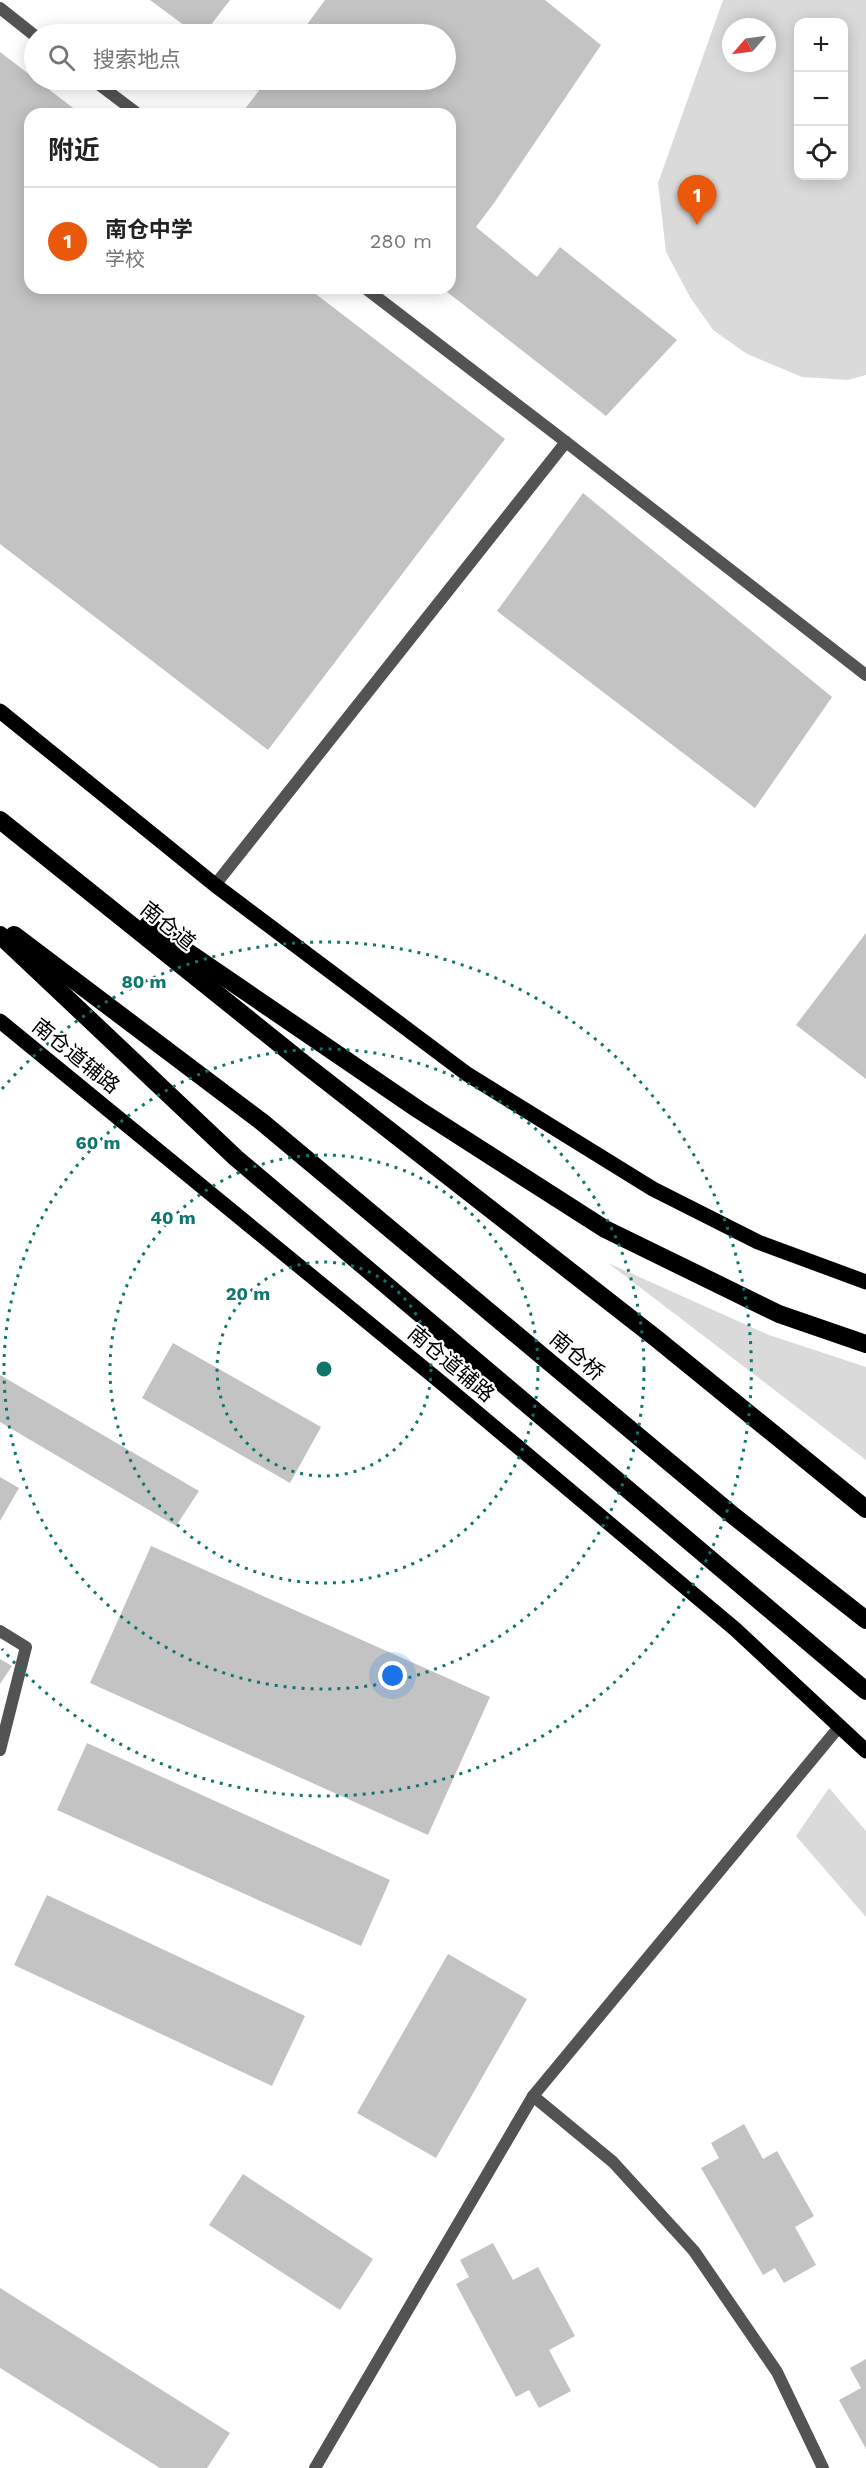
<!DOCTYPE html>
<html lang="zh">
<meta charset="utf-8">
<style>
:root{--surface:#fff;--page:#f6f6f6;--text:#222;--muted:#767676;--line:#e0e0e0;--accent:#ea580c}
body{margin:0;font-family:"Work Sans","Noto Sans SC",sans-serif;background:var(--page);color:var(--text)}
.controls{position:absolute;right:18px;top:18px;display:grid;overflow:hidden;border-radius:12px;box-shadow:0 3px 15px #0003}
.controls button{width:54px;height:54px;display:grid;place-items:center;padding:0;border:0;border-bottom:2px solid var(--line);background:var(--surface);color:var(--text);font:30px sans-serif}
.compass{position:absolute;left:722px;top:18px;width:54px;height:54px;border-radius:50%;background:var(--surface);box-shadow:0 3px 15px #0003;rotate:242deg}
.you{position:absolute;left:393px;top:1676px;width:21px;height:21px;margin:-15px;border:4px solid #fff;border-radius:50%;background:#1a73e8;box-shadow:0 0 0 9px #1a73e833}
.badge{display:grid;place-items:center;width:39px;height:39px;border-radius:50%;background:var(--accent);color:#fff;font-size:20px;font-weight:700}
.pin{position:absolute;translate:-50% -50px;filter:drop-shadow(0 2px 3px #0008)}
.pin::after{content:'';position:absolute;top:32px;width:21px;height:18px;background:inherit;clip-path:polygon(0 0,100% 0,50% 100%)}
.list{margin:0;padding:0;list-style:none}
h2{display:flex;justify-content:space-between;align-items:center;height:78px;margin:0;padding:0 24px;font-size:26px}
h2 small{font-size:20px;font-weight:400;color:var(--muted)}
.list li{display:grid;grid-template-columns:39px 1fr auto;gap:18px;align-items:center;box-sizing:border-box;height:108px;padding:0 24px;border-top:2px solid var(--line)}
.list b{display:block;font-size:22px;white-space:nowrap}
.list p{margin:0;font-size:20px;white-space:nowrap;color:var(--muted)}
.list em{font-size:20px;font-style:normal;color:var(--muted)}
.icon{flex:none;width:33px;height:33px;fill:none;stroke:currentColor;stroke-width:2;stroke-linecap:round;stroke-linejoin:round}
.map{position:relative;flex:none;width:866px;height:2468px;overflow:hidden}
.search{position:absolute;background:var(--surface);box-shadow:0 3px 15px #0003;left:24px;top:24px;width:432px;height:66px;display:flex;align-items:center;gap:15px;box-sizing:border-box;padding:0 21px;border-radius:33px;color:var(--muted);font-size:22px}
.panel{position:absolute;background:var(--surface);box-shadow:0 3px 15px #0003;left:24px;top:108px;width:432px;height:186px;border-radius:18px}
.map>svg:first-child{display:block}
.green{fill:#dadada;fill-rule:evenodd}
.building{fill:#c3c3c3}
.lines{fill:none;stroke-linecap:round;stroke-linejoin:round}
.lane{stroke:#535353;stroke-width:12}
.street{stroke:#535353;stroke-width:12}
.primary{stroke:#000;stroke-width:15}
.highway{stroke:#000;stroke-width:18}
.ring{fill:none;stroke:#0f766e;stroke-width:3;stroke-dasharray:3 6}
.labels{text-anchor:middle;stroke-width:4.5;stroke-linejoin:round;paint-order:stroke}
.street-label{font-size:21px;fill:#000;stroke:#fff}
.centre{fill:#0f766e;stroke:#fff;stroke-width:3}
.ring-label{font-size:18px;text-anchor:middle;font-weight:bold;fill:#0f766e;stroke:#fff;stroke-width:4.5;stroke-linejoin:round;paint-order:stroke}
</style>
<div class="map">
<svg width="866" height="2468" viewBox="0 0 866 2468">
<rect width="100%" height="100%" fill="#fff"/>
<g class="green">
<path d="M723,0H866V375L848,380L802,377L747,354L713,330L690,297L666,252L658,183ZM798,22H844V176H798ZM731,27H767V63H731Z"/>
<path d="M608,1263L769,1335L866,1367V1460Z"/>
<path d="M829,1788L866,1831V1917L796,1836Z"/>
</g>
<g class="building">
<path d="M150,0H230L204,34H196Z"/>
<path d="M325,0H545L601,45L494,203L476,227L537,277L560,247L677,340L606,416L442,288H450V114H241L267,80H446V34H300Z"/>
<path d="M0,52L81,114H30V288H308L505,439L268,750L0,544Z"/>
<path d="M583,493L832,697L755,808L497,611Z"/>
<path d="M866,933V1079L796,1025Z"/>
<path d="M173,1343L321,1427L290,1483L142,1398Z"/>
<path d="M0,1375L199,1491L176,1526L0,1422Z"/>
<path d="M0,1477L19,1488L0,1521Z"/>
<path d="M151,1546L490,1697L428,1835L90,1683Z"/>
<path d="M0,1659L12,1666L0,1684Z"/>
<path d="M87,1743L390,1880L361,1946L57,1810Z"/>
<path d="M47,1895L305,2016L272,2086L14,1965Z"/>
<path d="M448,1954L527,1999L436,2158L357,2113Z"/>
<path d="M744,2124L763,2159L777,2151L814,2216L795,2227L816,2265L784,2283L775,2268L763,2275L701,2168L719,2158L711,2143Z"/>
<path d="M243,2174L373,2259L340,2310L209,2225Z"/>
<path d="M493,2243L513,2280L538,2267L575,2336L549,2350L571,2391L539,2408L529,2390L516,2397L456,2284L469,2277L460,2260Z"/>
<path d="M0,2288L230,2433L207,2468H160L0,2368Z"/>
<path d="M866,2359V2449L839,2400L861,2388L850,2368Z"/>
</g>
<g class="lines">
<g class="lane">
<path d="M0,8L34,35"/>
<path d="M93,80L138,114"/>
<path d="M365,288L566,442"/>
<path d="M215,885L566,442L866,675"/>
<path d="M315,2468L533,2096"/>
<path d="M823,2468L777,2372L694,2251L613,2162L533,2096L839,1727"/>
</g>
<path class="street" d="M0,1631L26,1647L0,1750"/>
<g class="primary">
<path d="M0,711L215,885L467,1074L653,1189L758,1242L866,1282"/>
<path d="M0,1021L443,1384L735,1629L866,1751"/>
</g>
<g class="highway">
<path d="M0,820L307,1066L657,1339L866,1509"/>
<path d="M148,925L419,1110L605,1229L779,1314L866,1344"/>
<path d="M0,935L236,1158L866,1691"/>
<path d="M14,935L262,1122L730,1513L866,1620"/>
</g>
</g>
<g class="ring">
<circle cx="324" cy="1369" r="107"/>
<circle cx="324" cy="1369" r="214"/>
<circle cx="324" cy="1369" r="320"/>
<path d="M2 1089A427 427 0 1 1 2 1649"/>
</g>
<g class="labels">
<g class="street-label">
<text transform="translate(168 926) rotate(39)" y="7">南仓道</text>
<text transform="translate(76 1056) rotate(39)" y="7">南仓道辅路</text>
<text transform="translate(577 1356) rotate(40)" y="7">南仓桥</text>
<text transform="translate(451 1364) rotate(40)" y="7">南仓道辅路</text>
</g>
</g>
<circle cx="324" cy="1369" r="9" class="centre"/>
<g class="ring-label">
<text x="144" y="988">80 m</text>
<text x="98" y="1149">60 m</text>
<text x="173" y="1224">40 m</text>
<text x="248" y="1300">20 m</text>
</g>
</svg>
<div class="controls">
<button>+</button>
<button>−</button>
<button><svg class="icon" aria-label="locate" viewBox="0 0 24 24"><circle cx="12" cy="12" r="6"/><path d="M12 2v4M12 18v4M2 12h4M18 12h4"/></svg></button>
</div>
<svg class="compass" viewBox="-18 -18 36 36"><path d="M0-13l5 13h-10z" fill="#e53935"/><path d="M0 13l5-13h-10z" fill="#767676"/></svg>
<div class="you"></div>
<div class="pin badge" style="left:697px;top:225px">1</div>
<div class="search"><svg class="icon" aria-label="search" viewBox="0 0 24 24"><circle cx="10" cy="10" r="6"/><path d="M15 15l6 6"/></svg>搜索地点</div>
<section class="panel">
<h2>附近<small></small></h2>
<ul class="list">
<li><span class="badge">1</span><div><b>南仓中学</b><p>学校</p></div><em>280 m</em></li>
</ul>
</section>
</div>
